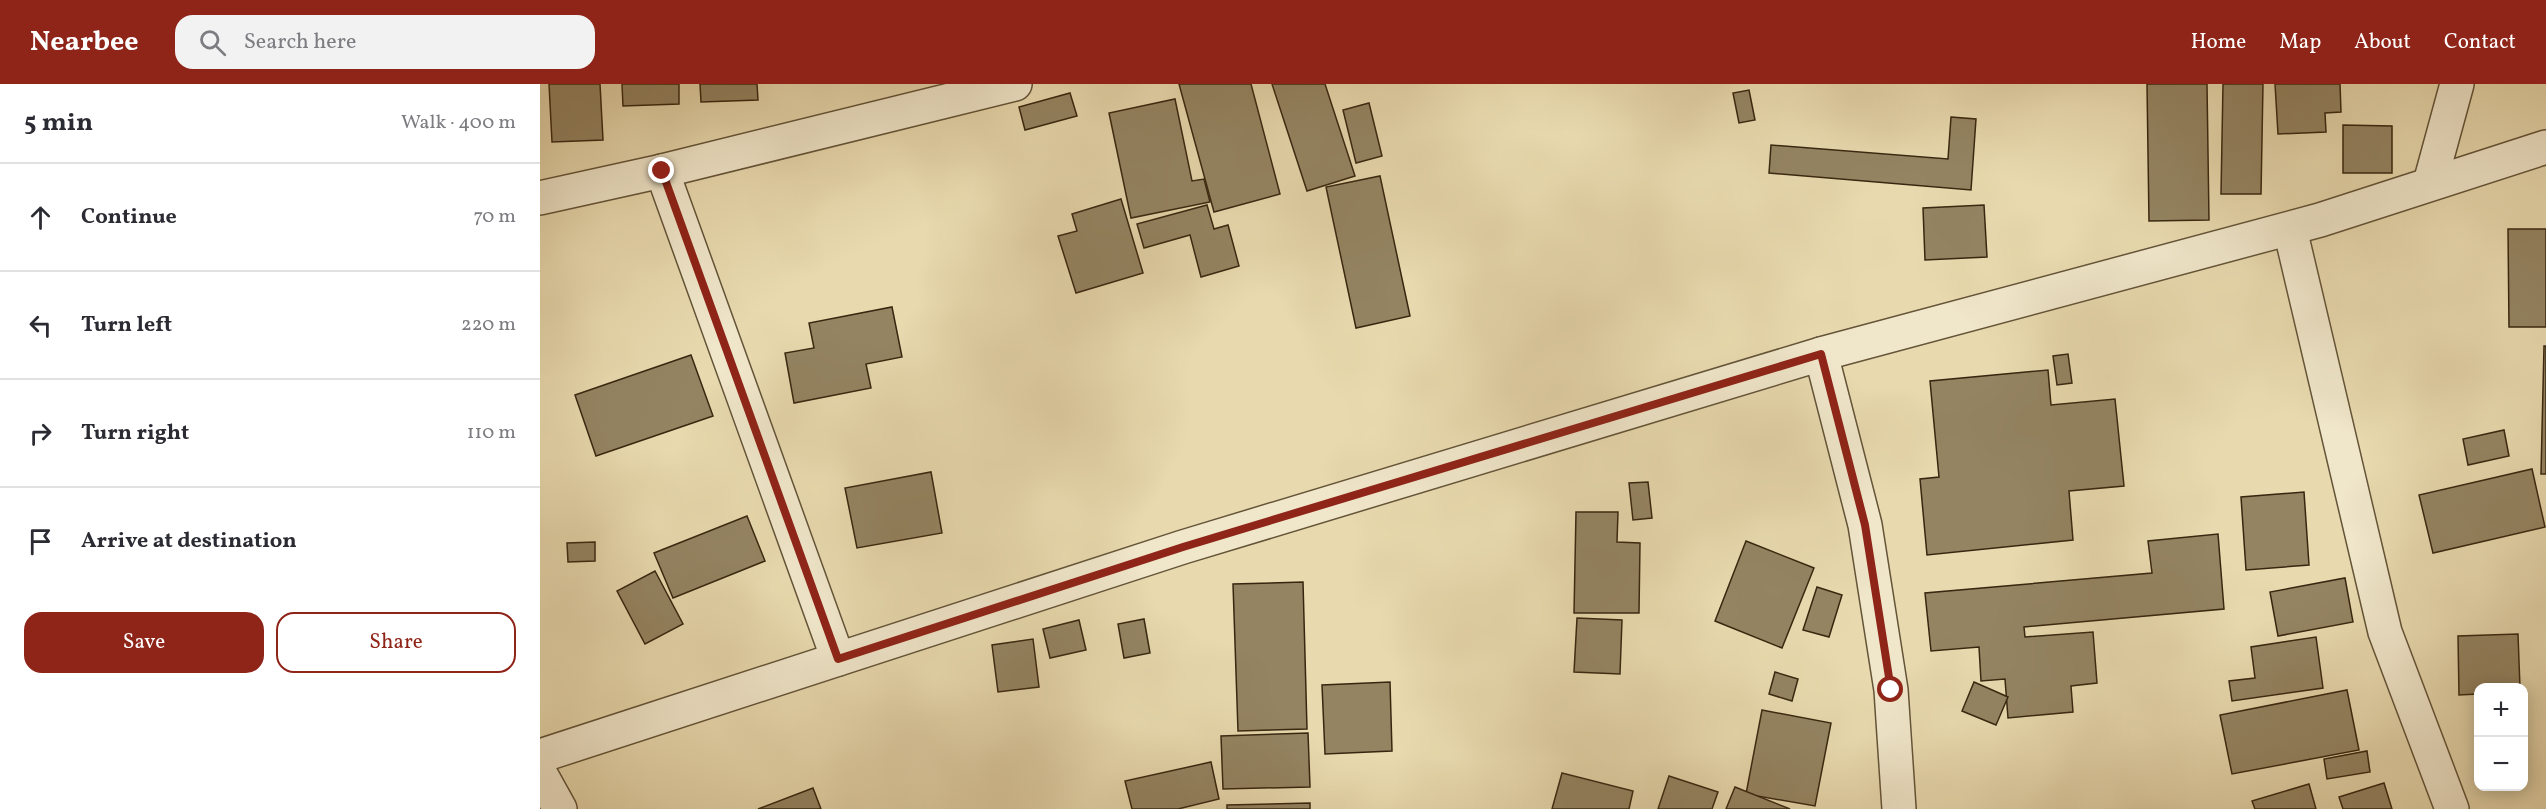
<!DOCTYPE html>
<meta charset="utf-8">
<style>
:root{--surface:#fff;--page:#f2f2f3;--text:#2b2b33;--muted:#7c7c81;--line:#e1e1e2;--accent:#8f2418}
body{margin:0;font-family:Vollkorn,serif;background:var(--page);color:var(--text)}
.controls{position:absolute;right:18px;bottom:18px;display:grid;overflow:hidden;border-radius:12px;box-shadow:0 3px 15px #0003}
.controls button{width:54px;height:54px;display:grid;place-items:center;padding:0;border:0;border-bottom:2px solid var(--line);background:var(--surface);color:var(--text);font:30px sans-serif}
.stop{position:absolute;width:18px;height:18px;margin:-14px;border:4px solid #8f2418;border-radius:50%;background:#fff}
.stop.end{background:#8f2418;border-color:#fff;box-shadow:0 2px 6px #0008}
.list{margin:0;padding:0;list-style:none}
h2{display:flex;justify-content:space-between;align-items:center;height:78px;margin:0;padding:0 24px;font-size:26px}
h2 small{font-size:20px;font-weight:400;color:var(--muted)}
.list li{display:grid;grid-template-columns:39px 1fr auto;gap:18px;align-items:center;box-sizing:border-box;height:108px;padding:0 24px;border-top:2px solid var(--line)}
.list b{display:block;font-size:22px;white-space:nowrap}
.list em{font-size:20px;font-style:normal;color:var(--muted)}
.actions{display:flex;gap:12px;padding:18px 24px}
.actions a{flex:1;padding:14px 0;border:2px solid var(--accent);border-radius:18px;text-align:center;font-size:21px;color:var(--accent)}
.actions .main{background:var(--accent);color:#fff}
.icon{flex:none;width:33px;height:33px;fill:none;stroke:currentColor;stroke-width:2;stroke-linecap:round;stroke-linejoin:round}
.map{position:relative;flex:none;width:2006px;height:725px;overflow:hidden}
header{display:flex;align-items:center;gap:36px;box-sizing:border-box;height:84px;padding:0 30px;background:var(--accent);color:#fff}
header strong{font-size:28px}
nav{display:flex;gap:33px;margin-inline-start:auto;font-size:21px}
.search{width:420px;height:54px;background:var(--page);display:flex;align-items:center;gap:15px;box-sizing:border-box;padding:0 21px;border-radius:18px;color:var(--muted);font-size:22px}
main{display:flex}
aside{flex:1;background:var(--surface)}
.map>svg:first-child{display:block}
.building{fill:#948462;stroke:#382710;stroke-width:1.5}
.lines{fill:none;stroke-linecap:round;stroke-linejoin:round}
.street-casing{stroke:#645438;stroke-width:36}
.street{stroke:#f0e6ca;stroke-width:33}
.route{stroke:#8f2418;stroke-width:8}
</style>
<header>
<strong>Nearbee</strong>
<div class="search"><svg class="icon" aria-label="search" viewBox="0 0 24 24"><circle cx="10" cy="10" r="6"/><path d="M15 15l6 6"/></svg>Search here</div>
<nav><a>Home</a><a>Map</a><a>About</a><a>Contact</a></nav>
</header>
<main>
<aside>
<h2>5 min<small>Walk · 400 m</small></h2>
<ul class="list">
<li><svg class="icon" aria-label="ahead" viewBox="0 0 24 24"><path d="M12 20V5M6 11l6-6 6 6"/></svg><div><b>Continue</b></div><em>70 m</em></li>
<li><svg class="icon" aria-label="left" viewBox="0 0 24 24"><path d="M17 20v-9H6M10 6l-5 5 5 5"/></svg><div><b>Turn left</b></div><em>220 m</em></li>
<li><svg class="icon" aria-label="right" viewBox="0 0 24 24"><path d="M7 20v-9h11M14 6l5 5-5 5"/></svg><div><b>Turn right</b></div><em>110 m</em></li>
<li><svg class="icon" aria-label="arrive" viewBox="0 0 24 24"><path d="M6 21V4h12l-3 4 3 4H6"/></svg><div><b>Arrive at destination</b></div></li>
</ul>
<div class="actions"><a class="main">Save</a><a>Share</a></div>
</aside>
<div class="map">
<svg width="2006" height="725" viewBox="0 0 2006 725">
<rect width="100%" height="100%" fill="#e8d9ae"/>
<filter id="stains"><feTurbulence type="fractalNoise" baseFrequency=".00333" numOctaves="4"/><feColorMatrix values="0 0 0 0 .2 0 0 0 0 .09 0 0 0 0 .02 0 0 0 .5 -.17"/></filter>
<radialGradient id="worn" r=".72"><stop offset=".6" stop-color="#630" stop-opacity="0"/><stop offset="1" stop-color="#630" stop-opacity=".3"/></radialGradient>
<g class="building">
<path d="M9,0H60L63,56L12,58Z"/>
<path d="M82,0H139V20L83,22Z"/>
<path d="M160,0H217L218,16L161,18Z"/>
<path d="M639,0H711L740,110L674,128Z"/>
<path d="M732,0H785L815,92L767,107Z"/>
<path d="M1607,0H1667L1669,136L1609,137Z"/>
<path d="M1683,0H1723L1721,110H1681Z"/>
<path d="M1735,0H1800L1801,28L1785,29L1786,48L1738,50Z"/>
<path d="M1209,6L1215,36L1199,39L1193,9Z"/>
<path d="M530,9L537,32L485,46L479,23Z"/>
<path d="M635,15L652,97L664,95L670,118L591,134L569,29Z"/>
<path d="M829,19L842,72L816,79L803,26Z"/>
<path d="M1411,33L1436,35L1431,106L1229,89L1231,61L1408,75Z"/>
<path d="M1803,41L1852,42V89H1803Z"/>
<path d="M840,92L870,232L816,244L786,103Z"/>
<path d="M581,115L603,189L536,209L518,152L537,147L532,130Z"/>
<path d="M667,121L674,145L688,141L699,182L661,193L650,151L604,164L597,140Z"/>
<path d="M1444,121L1447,173L1385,176L1383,124Z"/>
<path d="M1968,145H2006V243H1969Z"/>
<path d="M352,223L362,273L326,280L331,304L254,319L245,269L274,264L269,239Z"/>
<path d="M2004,262H2006V390H2001Z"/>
<path d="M1528,270L1532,299L1517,301L1513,272Z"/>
<path d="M151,271L173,332L56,372L35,311Z"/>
<path d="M1508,286L1511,321L1575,315L1584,402L1529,407L1533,456L1387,471L1380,395L1399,393L1390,297Z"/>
<path d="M1964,346L1969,372L1928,381L1923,355Z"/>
<path d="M1992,385L2005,443L1893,469L1879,411Z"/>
<path d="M391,388L402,449L317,464L305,404Z"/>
<path d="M1108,398L1112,434L1093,436L1089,399Z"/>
<path d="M1764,408L1769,481L1706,486L1701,413Z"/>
<path d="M1036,428H1078L1077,458L1100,459L1099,529H1034Z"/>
<path d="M207,432L225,477L133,514L114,469Z"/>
<path d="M1678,450L1684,525L1484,543L1485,553L1553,548L1557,599L1531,602L1533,628L1468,634L1465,595L1441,597L1439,563L1391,567L1385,509L1612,489L1608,457Z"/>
<path d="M1206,457L1274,484L1242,564L1175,537Z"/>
<path d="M55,458V477L28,478L27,459Z"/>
<path d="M115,487L143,540L105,560L77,507Z"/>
<path d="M1805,494L1813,538L1738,552L1730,508Z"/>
<path d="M763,498L767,645L698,647L693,500Z"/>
<path d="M1277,503L1302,511L1289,553L1263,546Z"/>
<path d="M1037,534L1082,536L1080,590L1034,588Z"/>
<path d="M604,535L610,569L584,574L578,540Z"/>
<path d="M539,536L546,566L510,574L503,545Z"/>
<path d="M1978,550L1980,604H1938V610L1919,611L1918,552Z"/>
<path d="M1776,553L1783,604L1692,617L1689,597L1715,594L1711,563Z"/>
<path d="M493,555L499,603L458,608L452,561Z"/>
<path d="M1235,588L1258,595L1252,617L1229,610Z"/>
<path d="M850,598L852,667L785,670L782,601Z"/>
<path d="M1434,598L1468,613L1456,641L1422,627Z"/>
<path d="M1807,606L1819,666L1692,690L1680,631Z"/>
<path d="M1222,626L1291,639L1275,722L1206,710Z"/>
<path d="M768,649L770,703L683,705L681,652Z"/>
<path d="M1827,667L1830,688L1787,695L1784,675Z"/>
<path d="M671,678L679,715L638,725H592L585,697Z"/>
<path d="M1022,689L1093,707L1089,725H1012Z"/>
<path d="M1129,692L1178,708L1172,725H1118Z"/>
<path d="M1844,699L1852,725H1803L1799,713Z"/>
<path d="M1769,700L1776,725H1715L1712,717Z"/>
<path d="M1195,703L1250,725H1186Z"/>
<path d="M273,704L281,725H218Z"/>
<path d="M770,719V725H687V721Z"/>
</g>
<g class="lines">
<g class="street-casing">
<g id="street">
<path d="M122,87L298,575"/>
<path d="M1890,99L1917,0"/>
<path d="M0,114L122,87L475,0"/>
<path d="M1750,145L1845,548L1912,725"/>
<path d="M1281,270L1325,441L1351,606L1359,725"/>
<path d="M0,672L643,463L1281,270L1780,136L2006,63"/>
<path d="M0,689L20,725"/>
</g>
</g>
<use href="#street" class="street"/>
</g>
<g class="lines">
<path class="route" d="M122,87L298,575L643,463L1281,270L1325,441L1351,606"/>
</g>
<rect width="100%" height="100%" filter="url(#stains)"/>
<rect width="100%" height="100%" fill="url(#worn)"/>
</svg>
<div class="controls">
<button>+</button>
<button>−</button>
</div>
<div class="stop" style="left:1351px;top:606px"></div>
<div class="stop end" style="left:122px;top:87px"></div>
</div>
</main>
